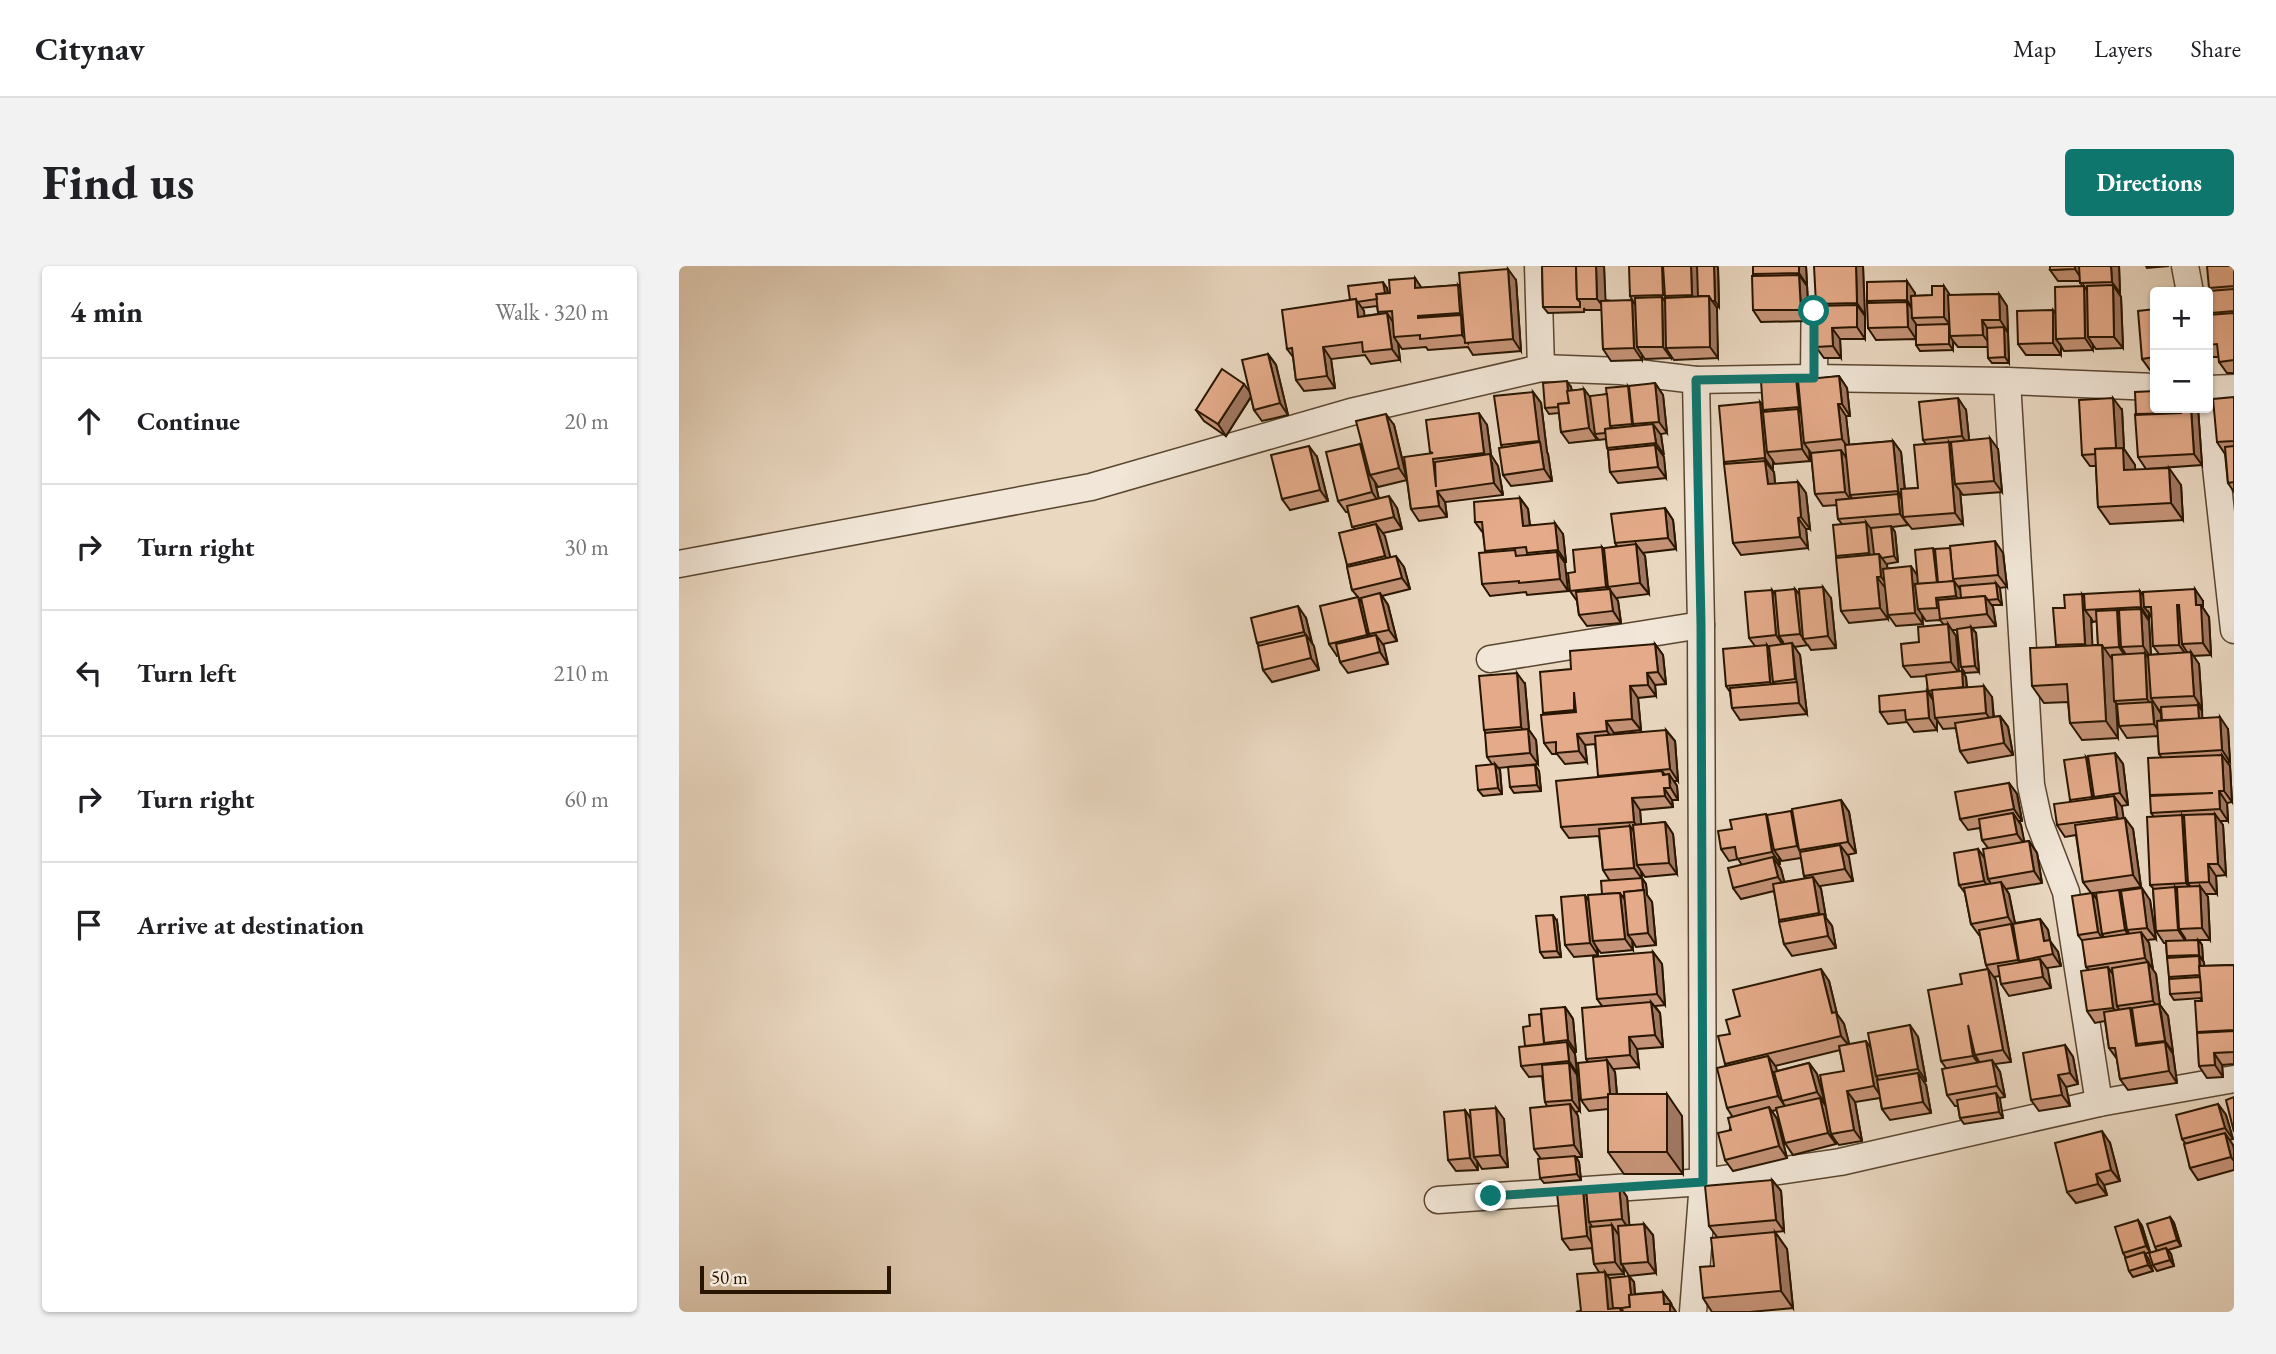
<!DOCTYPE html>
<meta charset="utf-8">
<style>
:root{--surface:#fff;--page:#f2f2f2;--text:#202124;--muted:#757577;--line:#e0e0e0;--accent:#0f766e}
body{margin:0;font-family:"EB Garamond",serif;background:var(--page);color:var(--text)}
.controls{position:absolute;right:21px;top:21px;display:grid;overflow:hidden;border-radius:7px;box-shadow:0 2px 5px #0004}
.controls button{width:63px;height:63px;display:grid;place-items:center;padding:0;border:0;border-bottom:2px solid var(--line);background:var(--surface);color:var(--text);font:35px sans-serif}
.scale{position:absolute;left:21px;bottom:18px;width:191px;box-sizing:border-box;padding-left:7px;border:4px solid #291600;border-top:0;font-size:19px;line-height:24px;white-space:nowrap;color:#291600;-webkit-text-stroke:5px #f1e6d7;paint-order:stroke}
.stop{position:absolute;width:21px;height:21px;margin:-16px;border:5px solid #0f766e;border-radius:50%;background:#fff}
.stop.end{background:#0f766e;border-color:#fff;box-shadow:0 2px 7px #0008}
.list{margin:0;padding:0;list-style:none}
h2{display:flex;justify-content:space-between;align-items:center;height:91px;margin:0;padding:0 28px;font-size:30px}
h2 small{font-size:23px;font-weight:400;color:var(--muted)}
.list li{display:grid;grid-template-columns:46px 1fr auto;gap:21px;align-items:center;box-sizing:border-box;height:126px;padding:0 28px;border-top:2px solid var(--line)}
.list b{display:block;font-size:26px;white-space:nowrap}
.list em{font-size:23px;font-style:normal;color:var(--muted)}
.icon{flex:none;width:38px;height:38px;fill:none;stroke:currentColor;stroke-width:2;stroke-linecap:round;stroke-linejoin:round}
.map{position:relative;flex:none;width:1555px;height:1046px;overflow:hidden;border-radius:7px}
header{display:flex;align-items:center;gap:42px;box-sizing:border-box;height:98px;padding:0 35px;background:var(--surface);border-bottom:2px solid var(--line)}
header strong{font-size:33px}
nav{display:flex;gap:38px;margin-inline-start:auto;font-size:24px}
.intro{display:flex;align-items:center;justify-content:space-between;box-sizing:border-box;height:168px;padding:0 42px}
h1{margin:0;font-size:49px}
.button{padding:18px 32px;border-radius:7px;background:var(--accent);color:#fff;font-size:24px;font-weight:700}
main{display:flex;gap:42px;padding:0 42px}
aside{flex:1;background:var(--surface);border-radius:7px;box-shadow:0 2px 5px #0004}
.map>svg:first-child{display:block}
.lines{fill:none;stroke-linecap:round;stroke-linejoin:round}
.street-casing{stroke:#594630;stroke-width:29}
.street{stroke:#f1e6d7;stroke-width:26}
.wall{fill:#c49276;stroke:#291600;stroke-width:2;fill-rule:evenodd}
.shaded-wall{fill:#a07760;stroke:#291600;stroke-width:2}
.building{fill:#e4aa89;stroke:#291600;stroke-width:2}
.route{stroke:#0f766e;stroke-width:9}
</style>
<header>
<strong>Citynav</strong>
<nav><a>Map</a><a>Layers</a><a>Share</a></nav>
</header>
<div class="intro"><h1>Find us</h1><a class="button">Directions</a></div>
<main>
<aside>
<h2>4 min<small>Walk · 320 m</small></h2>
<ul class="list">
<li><svg class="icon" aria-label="ahead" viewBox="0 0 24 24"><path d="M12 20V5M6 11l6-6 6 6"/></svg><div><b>Continue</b></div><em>20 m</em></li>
<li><svg class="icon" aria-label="right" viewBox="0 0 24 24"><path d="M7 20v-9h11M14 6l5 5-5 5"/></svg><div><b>Turn right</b></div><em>30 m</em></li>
<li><svg class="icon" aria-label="left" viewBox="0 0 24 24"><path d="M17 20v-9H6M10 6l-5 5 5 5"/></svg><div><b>Turn left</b></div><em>210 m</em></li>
<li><svg class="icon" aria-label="right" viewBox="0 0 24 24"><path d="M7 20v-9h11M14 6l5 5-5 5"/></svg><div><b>Turn right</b></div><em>60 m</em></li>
<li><svg class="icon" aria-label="arrive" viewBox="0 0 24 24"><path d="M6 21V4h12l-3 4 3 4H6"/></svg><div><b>Arrive at destination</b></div></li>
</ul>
</aside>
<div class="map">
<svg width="1555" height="1046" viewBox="0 0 1555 1046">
<rect width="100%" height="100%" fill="#ead8c1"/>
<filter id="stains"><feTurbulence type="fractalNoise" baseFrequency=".00286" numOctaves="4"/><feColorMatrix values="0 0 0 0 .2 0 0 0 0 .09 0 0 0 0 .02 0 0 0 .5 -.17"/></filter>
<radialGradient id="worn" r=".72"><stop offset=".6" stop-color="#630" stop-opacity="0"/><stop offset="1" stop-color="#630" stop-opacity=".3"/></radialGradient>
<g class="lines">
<g class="street-casing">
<g id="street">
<path d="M859,0L862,102"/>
<path d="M1506,0L1511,26"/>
<path d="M1135,112L1136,0"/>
<path d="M1328,115L1352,519L1360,556L1387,626L1420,837"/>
<path d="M1529,123L1555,122"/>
<path d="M1529,129L1555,364"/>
<path d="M0,298L412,221L672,146L862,102L942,105L1017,114L1135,112L1328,115L1476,121"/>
<path d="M811,393L1022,359"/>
<path d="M759,934L1024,916L1161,896L1420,837L1555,813"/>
<path d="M1014,1046L1024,916L1022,359L1017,114"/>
</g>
</g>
<use href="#street" class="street"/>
</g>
<g class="wall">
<path d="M863,0H925L926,34L956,39L951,30L1018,2V0H1038L1039,2L1040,41H1037L1039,92L995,94L992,90V92L966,93L963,89V94L932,95L924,83L923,44H906L905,42V46L869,47L864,41Z"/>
<path d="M1074,0H1127L1128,19H1127L1128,20L1130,55L1082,56L1074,44L1075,10L1074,8Z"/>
<path d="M1184,0L1186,73H1161L1162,92H1145L1137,81L1138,40L1137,38Z"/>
<path d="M1440,0L1441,27H1440L1442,31L1444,82L1417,83L1414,79V84L1385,85L1382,80V89H1347L1339,78L1374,44L1377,48L1403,20L1401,15H1379L1371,4Z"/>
<path d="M1467,0H1490L1468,2Z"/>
<path d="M1555,0V107H1548L1540,96V91H1529V49L1532,48V25L1530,22Z"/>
<path d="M736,12L742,22L779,19L781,22L837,14L842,85L794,89L789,81L749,84L747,81L723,83L719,77L721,94L692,98L686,89L652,93L656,122L625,125L617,114L614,91L608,83L671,34L708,22L709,27H711ZM698,40L699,46L700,48L685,50V45L682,42Z"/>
<path d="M1236,27V30L1320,28L1328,40L1330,97H1313L1309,92V81H1279L1274,75V84L1241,85L1237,79V73L1197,74L1189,62V37L1188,35Z"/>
<path d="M1476,43V104H1471L1463,93Z"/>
<path d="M589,88L597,99L609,149L583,155L575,144L572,131L547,170L525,155L517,144L571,126Z"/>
<path d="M1160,110L1168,122L1171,150H1167L1170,179L1214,175L1222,186L1226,223L1239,222L1247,178L1244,174L1287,144L1290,174L1319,183L1323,226L1284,229L1281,225L1284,258L1233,263L1229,258V259L1213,261L1216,266L1219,296L1207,298L1208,302L1239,310L1256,285L1324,287L1328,321L1320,322L1323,339H1313L1314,341L1317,360L1293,362L1297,367L1300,406L1286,407L1282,401L1278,364H1273L1277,370L1280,406L1283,405L1287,411L1288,421L1313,431L1315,451L1321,450L1329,461L1334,489L1289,497L1281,485L1277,462L1264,463L1258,454V464L1235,466L1228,456L1209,458L1201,446L1254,435V431L1249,425L1248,410L1232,411L1224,400L1240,376L1265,359L1261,354L1247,355L1243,349L1244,358L1217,360L1209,349V353L1170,357L1162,345L1158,292L1157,290L1163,258L1159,253L1158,239L1144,240L1136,228L1132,187L1130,184L1131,195L1096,198L1094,195V204H1093L1095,206L1096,218L1119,216L1127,227L1131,263H1127L1129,282L1062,289L1054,277L1047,198L1045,196L1081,136L1084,140L1117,112L1119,115Z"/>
<path d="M976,117L984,129L988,167L982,168L987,212L939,217L931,206L929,184L928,182L927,173L920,174L917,171L918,174L890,177L882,166L880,147L870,148L866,142L892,121L893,125L905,123L911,132L928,128L949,120L950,122Z"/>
<path d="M854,126L862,137L868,186L869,188L873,215L832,220L824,209L823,181L822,179Z"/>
<path d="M1555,131V226L1549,217L1546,188L1538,176Z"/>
<path d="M1519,142L1523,199L1467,203L1459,191L1458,149L1457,148Z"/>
<path d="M1443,144L1445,183L1456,199V204L1502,219L1504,254L1431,258L1419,241L1417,200H1411L1403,189Z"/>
<path d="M715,159L728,213L752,188L751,186L808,159L812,189L819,200L824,229L766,236L768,251L740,255L732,243L728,214L699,221L696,216L700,233L718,242L723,263L704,267L711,291L725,301L731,323L703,330L709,339L718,375L704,378L709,398L669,407L661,396L660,389L658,390L650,378L679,331L673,324L668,299L675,263L669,246H667L659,235L681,178L684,182Z"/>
<path d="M638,191L649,235L611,244L603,233Z"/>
<path d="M841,232L849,243L851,259L884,268L887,296H885L889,325L848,329L847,326L811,330L803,318L807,287L804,267L796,256Z"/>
<path d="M986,242L994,254L997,283L963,287L966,290L970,328L937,332L939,335L942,357L908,360L900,349L898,335L891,325L896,306L925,284L938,280L936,277Z"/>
<path d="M1116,323L1120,328L1152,332L1157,382L1132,384L1129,379L1115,381L1121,389L1128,448L1061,454L1053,442L1051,426L1047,420L1076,380L1070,372L1093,324L1096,329Z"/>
<path d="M1403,328L1406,331L1465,330L1524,335V342L1530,351L1532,389L1514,390L1520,398L1523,442H1521L1523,445V452L1549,463L1551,496H1548L1551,500L1553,536L1548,537L1549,555H1541L1544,559L1547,609L1537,610L1538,628H1527L1529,631L1531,674H1520L1523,679L1524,695H1523L1525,700L1555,699V798L1543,799L1544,811L1528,812L1520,800L1519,767L1518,766L1522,732L1495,734L1491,728V713L1490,711L1489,692L1488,690L1487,677H1485L1477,665L1474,622L1471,619L1475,551L1472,547V530L1471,529L1483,492L1480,488L1479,470L1448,472L1440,460L1439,440L1437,437L1439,472L1403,474L1391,457L1389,436L1365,437L1353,420L1378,381L1377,379L1386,342ZM1470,347L1473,352L1474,380L1480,388L1472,389L1470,355L1469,353H1470ZM1412,352L1414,356L1418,355L1419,379H1413ZM1476,439L1480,444H1482L1483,454L1482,448Z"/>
<path d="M627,352L640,404L593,416L584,404L580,380L578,377Z"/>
<path d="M976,378L984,389L987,418L976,419L977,430L959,432L962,464L935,467V468L996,475L999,515H995L998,520L999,534H993L994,541L961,544L962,559L986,556L994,568L998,608L966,611L962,605L963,612L967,618L968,629L973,636L977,679L957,681L953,674L954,684L922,687L918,682L919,689L895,691L886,679L910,635L923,628L931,615L924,604L920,570L890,572L882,561L920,511L916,478L906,479L908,496L886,498L878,488H873L865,477L866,449L864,447L892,403Z"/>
<path d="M846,418L850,464L857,474L859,498L819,502L821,504L823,528L804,530L799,524L813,498L808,491L807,467L805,464Z"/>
<path d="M1436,487L1444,498L1449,539L1442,540L1444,552L1454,563L1462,621L1440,624L1443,628L1471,634L1477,673L1468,674L1470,677L1474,704L1477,708L1481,739L1489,750L1498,817L1449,824L1441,813L1438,793L1430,782L1426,755L1416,757L1408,745L1410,704L1407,701L1404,676L1399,669L1412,627L1404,616L1397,569L1386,571L1378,559L1392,535L1391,534ZM1422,626L1418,634L1414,627Z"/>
<path d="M856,499L860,505L862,525L835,527L831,521Z"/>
<path d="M1330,517L1338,528L1343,555H1340L1342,559L1345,576L1350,575L1358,587L1363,617L1327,623L1330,628L1336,657L1361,653L1369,664L1371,675L1379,686L1382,700L1368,702L1372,722L1330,730L1322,718L1321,710L1315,711L1317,714L1332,796L1316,798L1321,806L1326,831L1320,832L1324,852L1285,858L1281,852L1279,840H1276L1268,829L1267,802L1262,795L1283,718L1309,703L1307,699L1301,669H1300L1292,658L1286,627L1280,619L1299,583L1305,592L1309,582L1303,574L1301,562L1289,564L1281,553Z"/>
<path d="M1162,534L1170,546L1177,587L1168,589L1174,615L1141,620L1142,623L1147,652L1153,660L1157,682L1113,690L1105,678L1095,625L1062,633L1054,622L1063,599L1059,593L1050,595L1042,583L1053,563L1089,551L1114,548ZM1100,591L1103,595L1122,592L1125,610L1127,613L1105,616L1102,603L1099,598H1101Z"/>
<path d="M878,655L882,691L865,692L861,686Z"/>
<path d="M974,686L983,698L986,739L976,740L981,747L984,781L958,783L960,801L934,803L936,806L938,828L1003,850L1004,908H945L929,886V843L910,845L902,834L909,796L907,793L923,740L918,733Z"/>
<path d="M1150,715L1158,748L1165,758L1170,778L1191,781L1239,771L1247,815H1244L1247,819L1252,847L1211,854L1203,843L1201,832L1176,836L1183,875L1160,879L1156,874L1157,878L1114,889L1106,877L1098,844L1093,845L1098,853L1108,892L1054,905L1046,894L1053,850L1048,842L1047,799L1046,798L1051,768L1061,750ZM1161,784L1165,805L1147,841L1145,838L1146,837L1138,808L1130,797L1098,805L1096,800Z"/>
<path d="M886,741L894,753L897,786H895L896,788L898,807H896L898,809L901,845L897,846L899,850L903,891H897L900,896L902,914L865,917L861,912L862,893L855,883L868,840L866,836L863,810L850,811L842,800L846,780L862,748Z"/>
<path d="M1386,779L1394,791L1399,818L1387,821L1391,840L1360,845L1352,834Z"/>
<path d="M1539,838L1547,849L1554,873L1550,874L1554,879L1555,883V904L1519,914L1511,902L1506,877L1503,873Z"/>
<path d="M786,844L792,853H825L829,901L803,903L798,895L799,904L777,905L769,894Z"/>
<path d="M1431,877L1441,915L1425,919L1428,929L1397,937L1388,926Z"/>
<path d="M1093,914L1102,925L1105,965L1096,966L1108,983L1114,1042L1071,1046H1033L1024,1032L1035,1000L1038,971L1030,960Z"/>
<path d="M940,919L948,931L950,959L974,969L977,1007L950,1010L944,1000L945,1008L928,1009L932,1014L955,1016L956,1028L984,1026L992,1037L993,1040L997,1046H897L902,1045L920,1006L915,998L913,982L891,984L883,973L904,924L908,930Z"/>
<path d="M1491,951L1495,957L1502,980L1489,984L1492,988L1495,1000L1478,1005L1474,999L1478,985L1476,981Z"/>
<path d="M1459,954L1463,960L1471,986L1466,988L1469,992L1474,1005L1454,1011L1450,1005L1447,992L1444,987Z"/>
</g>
<g class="shaded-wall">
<path d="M917,0H925L927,44L918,33Z"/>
<path d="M1012,0H1017L1019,3L1021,41L1013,29Z"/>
<path d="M1035,0H1038L1039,2L1040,41L1036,35Z"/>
<path d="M1120,0H1127L1128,19L1120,7Z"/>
<path d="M1177,0H1184L1186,49L1178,37Z"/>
<path d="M1396,0H1404V15L1396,3Z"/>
<path d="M1432,0H1440L1441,27L1433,16Z"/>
<path d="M829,3L837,14L842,85L834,73Z"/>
<path d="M1120,9L1128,20L1130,55L1122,44Z"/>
<path d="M736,12L744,24L736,22Z"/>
<path d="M1228,15L1236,27V46L1228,34Z"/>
<path d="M704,16L708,22L710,38L706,32Z"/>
<path d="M779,19L787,30L790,58L781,47Z"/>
<path d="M1434,19L1442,31L1444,82L1435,71Z"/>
<path d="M1265,20L1273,32L1274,63L1265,51Z"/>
<path d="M1405,20L1413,32L1409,71L1414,79V84L1406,72Z"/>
<path d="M1320,28L1328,40L1329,66L1321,54Z"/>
<path d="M1030,30L1038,42L1039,92L1031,81Z"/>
<path d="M983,31L991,43L987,82L992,90V92L984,81Z"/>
<path d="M677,33L685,45L687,62L679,51Z"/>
<path d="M953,34L961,46L958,81L963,89V94L955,82Z"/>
<path d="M1228,36L1236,47L1233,52L1237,58V73L1229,61Z"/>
<path d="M1178,39L1186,50V73L1178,61Z"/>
<path d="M1374,44L1382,55L1377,73L1382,80V89L1374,77Z"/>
<path d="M708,47L716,59L715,71L719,77L721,94L713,83Z"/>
<path d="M782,49L790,60L789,77L783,69Z"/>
<path d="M1303,54L1311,66L1312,80L1304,69Z"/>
<path d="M1270,58L1271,70L1274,75V84L1270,78Z"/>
<path d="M1325,61L1329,67L1330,97L1326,91Z"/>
<path d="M1153,62L1161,73L1162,92L1154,80Z"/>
<path d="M644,81L652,93L656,122L648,110Z"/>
<path d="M589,88L597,99L609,149L601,137Z"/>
<path d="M1160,110L1168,122L1171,150L1163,138Z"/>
<path d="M1117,112L1125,124L1128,152L1120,141Z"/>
<path d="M888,115L892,121L895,145L891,140Z"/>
<path d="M976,117L984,129L988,167L980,156Z"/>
<path d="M565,118L573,129L547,170L539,158Z"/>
<path d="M949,120L957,131L954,158L961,169L953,158Z"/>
<path d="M905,123L914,135L916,168L918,174L910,162Z"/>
<path d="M854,126L862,137L868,186L869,188L873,215L865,203L861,177L860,175Z"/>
<path d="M1279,132L1287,144L1291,182L1283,170Z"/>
<path d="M1434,132L1443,144L1445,183L1456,199L1457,221L1445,204L1437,187Z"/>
<path d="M1081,136L1087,144H1084L1090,152L1088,186L1094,195V204L1086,192Z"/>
<path d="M1159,138L1167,150L1171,185L1163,173Z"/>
<path d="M1512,142H1519L1523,199L1515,188Z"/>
<path d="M1119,143L1128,154L1125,177L1130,184L1131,195L1123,183Z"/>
<path d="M800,147L808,159L812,189L819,200L824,229L815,217L813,197L805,187Z"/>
<path d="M707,148L715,159L728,214L720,202Z"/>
<path d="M974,158L982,169L985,189L977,177Z"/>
<path d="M1311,172L1319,183L1323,226L1315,215Z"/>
<path d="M1214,175L1222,186L1227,237L1219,225Z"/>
<path d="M1270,176L1278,187L1276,218L1281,225L1284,258L1276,247Z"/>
<path d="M681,178L689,189L691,209L696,216L701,238L693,226Z"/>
<path d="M976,179L985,191L987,212L979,201Z"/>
<path d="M630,180L638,191L649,235L641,224Z"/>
<path d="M1162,184L1170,196L1171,229L1174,234V237L1166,226Z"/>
<path d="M1086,195L1095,206L1097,230L1089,218Z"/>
<path d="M1490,202L1502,219L1504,254L1492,237Z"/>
<path d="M1119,216L1127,227L1131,263L1122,251Z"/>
<path d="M758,225L766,236L768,251L760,240Z"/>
<path d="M1219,228L1227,239L1224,251L1229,259L1221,248Z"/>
<path d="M710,230L718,242L723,263L715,251Z"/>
<path d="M841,232L849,243L852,271L844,260Z"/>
<path d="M986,242L994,254L997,283L989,272Z"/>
<path d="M1119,252L1127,263L1129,282L1121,271Z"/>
<path d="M1187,256L1195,267L1198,298L1190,287Z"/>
<path d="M876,257L884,268L887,296L879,284Z"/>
<path d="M697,258L706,270L714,302L706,290Z"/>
<path d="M1212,260L1216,266L1219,296L1215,290Z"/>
<path d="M1316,275L1324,287L1328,321L1319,309Z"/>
<path d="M957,278L966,290L970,328L961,317Z"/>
<path d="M923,281L931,292L929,321L939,335L942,357L934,345L931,327L927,321Z"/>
<path d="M1254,282L1258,288L1261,318H1258Z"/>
<path d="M878,286L886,297L889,325L881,313Z"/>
<path d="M1200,288L1208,299L1211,322L1202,311Z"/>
<path d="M717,290L725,301L731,323L723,312Z"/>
<path d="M1232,300L1240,312L1239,343L1243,349L1244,358L1236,347Z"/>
<path d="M1198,311L1207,323L1209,353L1201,342Z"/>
<path d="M1275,315L1284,327L1285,341L1277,330Z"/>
<path d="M1317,317L1321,322L1323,339L1319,333Z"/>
<path d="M1144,321L1152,332L1157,382L1149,370Z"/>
<path d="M1116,323L1125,334L1124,373L1129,380L1121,368Z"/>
<path d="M1516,323L1524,335V342L1530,351L1532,389L1524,377L1517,339Z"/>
<path d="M1093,324L1101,335L1100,370L1104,376L1105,381L1097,369Z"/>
<path d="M1461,325L1469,336L1465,341L1470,347V353L1462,341Z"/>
<path d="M701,327L709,339L718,375L710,364Z"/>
<path d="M1403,328L1411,339L1406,344L1412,352L1414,389L1406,378Z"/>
<path d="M1306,330L1314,341L1317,360L1308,348Z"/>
<path d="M679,331L687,342L690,368L695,375L696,380L688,369Z"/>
<path d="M1498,339L1506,351L1503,378L1508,386V390L1500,379Z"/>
<path d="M619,340L627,352L633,378L625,366Z"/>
<path d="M1462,343L1470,355L1472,392L1464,380Z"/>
<path d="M1438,344L1446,355L1442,381L1448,390V393L1440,381Z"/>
<path d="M1269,358L1277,370L1280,407L1272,396Z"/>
<path d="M1292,361L1297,367L1300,406L1296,400Z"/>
<path d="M627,369L635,380L640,404L632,392Z"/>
<path d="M697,369L705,380L709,398L701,386Z"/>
<path d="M1113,377L1121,389L1128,448L1120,437Z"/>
<path d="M976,378L984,389L987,418L979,406Z"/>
<path d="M1088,379L1096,391L1094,416L1098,422L1099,428L1091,416Z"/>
<path d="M1423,379L1435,396V435L1437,437L1439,472L1427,455Z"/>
<path d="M1512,386L1520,398L1523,442L1515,430Z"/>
<path d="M1466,387L1474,399L1472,432L1482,448L1483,470L1475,458L1474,441L1468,433Z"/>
<path d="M1283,405L1287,411L1288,428L1284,422Z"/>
<path d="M838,407L846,418L850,464L857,474L859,498L851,487L850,471L842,461Z"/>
<path d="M968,407L976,419L977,430L969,419Z"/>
<path d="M951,420L959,432L962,464L953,453Z"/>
<path d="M1305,420L1313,431L1315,459L1307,447Z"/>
<path d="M1248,425L1256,437V452L1258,454V464L1250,452Z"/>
<path d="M1519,439L1523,445L1524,463L1520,457Z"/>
<path d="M1321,450L1329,461L1334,489L1325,477Z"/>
<path d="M1541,451L1549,463L1551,496L1543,484Z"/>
<path d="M927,455L935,467L936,477L928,465Z"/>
<path d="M987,464L996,475L999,515L991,503Z"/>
<path d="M898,468L906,479L908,496L900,485Z"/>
<path d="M1436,487L1444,498L1449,539L1441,527Z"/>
<path d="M1543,489L1551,500L1553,536L1545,525Z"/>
<path d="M1407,491L1416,502L1415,531L1421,539V543L1413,531Z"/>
<path d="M816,498L821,504L823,528L819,522Z"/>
<path d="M856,499L860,505L862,525L858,519Z"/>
<path d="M983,505L991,515L990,508L998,520L999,534L984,509Z"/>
<path d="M1330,517L1338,528L1343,555L1335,543Z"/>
<path d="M985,522L993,534L994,541L986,530Z"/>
<path d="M1540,525L1548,537L1549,555L1541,543Z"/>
<path d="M1435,530L1443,541L1446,562L1438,551Z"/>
<path d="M953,532L961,544L963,567L955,556Z"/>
<path d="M1162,534L1170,546L1177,587L1169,576Z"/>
<path d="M1112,545L1120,557L1121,584L1118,580Z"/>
<path d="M1334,547L1342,559L1346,579L1338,568Z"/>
<path d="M1087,548L1095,559V584L1100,591L1101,598L1093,586Z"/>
<path d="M1536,548L1544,559L1547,609L1539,598Z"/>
<path d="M1503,549L1511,561L1509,617L1515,626V628L1507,617Z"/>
<path d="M1446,552L1454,563L1462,621L1454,609Z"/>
<path d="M986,556L994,568L998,608L990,597Z"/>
<path d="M951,560L959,571L958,599L962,605L963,613L955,602Z"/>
<path d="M1350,575L1358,587L1363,617L1355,605Z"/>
<path d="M1161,579L1170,591L1174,615L1166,603Z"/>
<path d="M1299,583L1307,594L1309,613L1311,616L1313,626L1305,615Z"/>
<path d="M1094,591L1102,603L1107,622L1099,611Z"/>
<path d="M1529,598L1537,610L1538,628L1530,616Z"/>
<path d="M1134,611L1142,623L1147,652L1153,660L1157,682L1149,670L1146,654L1140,647Z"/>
<path d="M963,612L967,618L968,629L973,636L977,679L969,667Z"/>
<path d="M1322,616L1330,628L1337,663L1329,651Z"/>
<path d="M1521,620L1529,631L1531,674L1523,662Z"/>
<path d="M1496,621L1504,633L1500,663L1506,672L1507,676L1499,664Z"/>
<path d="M1463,622L1471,634L1477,673L1468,662Z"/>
<path d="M1440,624L1448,635V664L1453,672L1454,676L1446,664Z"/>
<path d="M941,627L949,638V669L953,674L954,684L946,673Z"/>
<path d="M1413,627L1422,639L1423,668L1426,673L1427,678L1419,666Z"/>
<path d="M906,629L914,641V675L918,682L919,689L911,677Z"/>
<path d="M874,649L878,655L882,691L878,685Z"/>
<path d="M1361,653L1369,664L1371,675L1379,686L1382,700L1365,675Z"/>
<path d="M1332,658L1340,670V695L1347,706L1339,694Z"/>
<path d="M1462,666L1470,677L1474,704L1466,692Z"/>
<path d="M1519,674L1523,679L1524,695L1520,689Z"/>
<path d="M974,686L983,698L986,739L978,728Z"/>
<path d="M1520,690L1525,696L1526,715L1522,709Z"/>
<path d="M1361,693L1369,704L1372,722L1364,711Z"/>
<path d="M1469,696L1477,708L1481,739L1489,750L1494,786L1486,775L1482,746L1474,735Z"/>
<path d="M1429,701L1437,713L1438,740L1441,745L1443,753L1434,742Z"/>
<path d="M1142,703L1150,715L1158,748L1165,758L1171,781L1162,770L1153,747Z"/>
<path d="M1309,703L1317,714L1332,796L1324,784Z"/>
<path d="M972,736L981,747L984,781L976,769Z"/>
<path d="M886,741L894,753L897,786L889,774Z"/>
<path d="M1451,742L1459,754L1458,778L1464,787L1457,780Z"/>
<path d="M1231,759L1239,771L1247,815L1239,803Z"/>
<path d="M1289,759L1296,789L1301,797L1302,801L1294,790Z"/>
<path d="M950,771L958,783L960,801L951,789Z"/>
<path d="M1187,775L1195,787L1197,810L1201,816L1203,832L1195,820Z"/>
<path d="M888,776L896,788L898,807L890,795Z"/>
<path d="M1486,776L1494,788L1498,817L1490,805Z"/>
<path d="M1386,779L1394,791L1399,818L1391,807Z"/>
<path d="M1535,787L1543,799L1544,811L1536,799Z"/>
<path d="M1089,790L1097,801L1105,834L1103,835L1107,842L1099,830Z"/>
<path d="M928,794L936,806L939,843L931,831Z"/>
<path d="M1313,794L1321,806L1326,831L1318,820Z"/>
<path d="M890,797L898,809L901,845L893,834Z"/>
<path d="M1130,797L1138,808L1146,837L1138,826Z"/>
<path d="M1239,807L1247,819L1252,847L1244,836Z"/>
<path d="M1379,809L1387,821L1391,840L1383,829Z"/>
<path d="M1168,825L1176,836L1183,875L1175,864Z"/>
<path d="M1317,827L1321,833L1324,852L1320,846Z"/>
<path d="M988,828L1003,850L1004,908L988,886Z"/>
<path d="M1141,832L1149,843L1152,868L1156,874L1157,878L1149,867Z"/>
<path d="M891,838L899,850L903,891L895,879Z"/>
<path d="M1539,838L1547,849L1554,873L1546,862Z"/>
<path d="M1090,841L1098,853L1108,892L1100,880Z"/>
<path d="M817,842L825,853L829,901L821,889Z"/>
<path d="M786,844L794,856L795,891L798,895L799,904L791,892Z"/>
<path d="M1423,865L1431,877L1441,915L1432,904Z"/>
<path d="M1546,867L1554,879L1555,883V895L1552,891Z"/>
<path d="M896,890L900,896L902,914L898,908Z"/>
<path d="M1417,908L1425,919L1428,929L1419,918Z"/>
<path d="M1093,914L1102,925L1105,965L1097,954Z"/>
<path d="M940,919L948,931L951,965L943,953Z"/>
<path d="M904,924L912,936L910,956L914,962L916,982L908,970Z"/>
<path d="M1491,951L1495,957L1502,980L1498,974Z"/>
<path d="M1459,954L1463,960L1471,986L1467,980Z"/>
<path d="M965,958L974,969L977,1007L969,996Z"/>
<path d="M933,959L941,971L942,998L944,1000L945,1008L936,996Z"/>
<path d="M1096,966L1108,983L1114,1042L1102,1025Z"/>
<path d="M1487,982L1492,988L1495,1000L1491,994Z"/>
<path d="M1465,986L1469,992L1474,1005L1469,999Z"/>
<path d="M926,1006L934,1018L936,1046L929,1043Z"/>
<path d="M950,1010L955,1016L957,1046H954Z"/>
<path d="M984,1026L992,1037L993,1040L997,1046H991L985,1038Z"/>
</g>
<g class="building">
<path d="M863,0H897L898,33L901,36V41H864Z"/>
<path d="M897,0H917L918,33H898Z"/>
<path d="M950,0H983L984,29L951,30Z"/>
<path d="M984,0H1012L1013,29L986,30Z"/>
<path d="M1018,0H1035L1036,35H1033L1030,30H1019Z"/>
<path d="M1074,0H1120V7L1074,8Z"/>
<path d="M1135,0H1177L1178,37L1137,38Z"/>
<path d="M1371,0H1396V3L1371,4Z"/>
<path d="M1400,0H1432L1433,16L1401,17Z"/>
<path d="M1528,0H1555V20L1530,22Z"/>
<path d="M829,3L834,73L786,77L780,7Z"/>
<path d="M1120,9L1122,44H1074L1073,10Z"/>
<path d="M736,12V22L779,19L781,47L739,50V52L782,49L783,69L741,73V69L715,71L713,45L699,46L697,28L711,27L710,14Z"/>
<path d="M1228,15V34L1188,35V16Z"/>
<path d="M704,16L706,27L697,28L698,33L678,36L677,33L671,34L669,20Z"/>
<path d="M1434,19L1435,71H1409L1408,20Z"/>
<path d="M1253,20H1265V51L1233,52L1232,30L1253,29Z"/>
<path d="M1405,20L1406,72L1377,73L1376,21Z"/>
<path d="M1555,23V45L1532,47L1530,25Z"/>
<path d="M1320,28L1321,54H1303L1304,69L1271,70L1269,29Z"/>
<path d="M1030,30L1031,81L987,82L986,32Z"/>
<path d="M983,31L984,81H958L956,32Z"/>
<path d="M677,33L679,51L708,47L713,83L684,86L683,76L644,81L648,110L617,114L613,82L608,83L603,44Z"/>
<path d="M953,34L955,82L924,83L922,35Z"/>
<path d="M1228,36L1229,61L1189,62L1188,37Z"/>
<path d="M1178,39V61L1153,62L1154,80L1137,81L1136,40Z"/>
<path d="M1476,43V91L1463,93L1459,45Z"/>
<path d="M1374,44V77L1339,78L1338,45Z"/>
<path d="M1555,47V94L1540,96L1538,78L1529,79V49Z"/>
<path d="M1270,58V78L1237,79V59Z"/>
<path d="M1325,61L1326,91L1309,92L1308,62Z"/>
<path d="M589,88L601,137L575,144L563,94Z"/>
<path d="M543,103L565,118L539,158L517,144Z"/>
<path d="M1160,110L1163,138H1159L1163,173L1125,177L1119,114Z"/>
<path d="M1117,112L1120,141L1084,144L1082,115Z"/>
<path d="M888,115L890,137L879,138V141L866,142L864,117Z"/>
<path d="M976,117L980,156L954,158L950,120Z"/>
<path d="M949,120L953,158L931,160L927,122Z"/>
<path d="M905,123L910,162L882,166L879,138L890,137L888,125Z"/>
<path d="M1476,125V142H1512L1515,188L1459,191L1456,149L1503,147L1457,148L1456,126Z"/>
<path d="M854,126L860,175L822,179L815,130Z"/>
<path d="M928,128L931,160L933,162L926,163V167L916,168L911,130Z"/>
<path d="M1555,131V175L1538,176L1534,133Z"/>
<path d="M1279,132L1283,170L1244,174L1240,136Z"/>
<path d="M1434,132L1437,182L1416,183L1417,188L1403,189L1400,134Z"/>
<path d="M1081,136L1086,192L1045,196L1040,140Z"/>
<path d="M1119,143L1123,183L1088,186L1084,146Z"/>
<path d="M800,147L805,187L754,193L757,221L756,196L811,188L815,217L758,225L760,240L732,243L725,191L754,187L751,186L747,154Z"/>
<path d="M707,148L720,202L691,209L677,155Z"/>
<path d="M974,158L977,177L928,182L926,163Z"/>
<path d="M1311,172L1315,215L1276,218L1272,176Z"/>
<path d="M1214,175L1219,225L1171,229L1166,179Z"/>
<path d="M861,176L865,203L824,209L820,182Z"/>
<path d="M1270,176L1276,247L1224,251L1222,223L1239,222L1235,179Z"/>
<path d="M681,178L693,226L659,235L647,186Z"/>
<path d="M976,179L979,201L931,206L929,184Z"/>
<path d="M630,180L641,224L603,233L592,189Z"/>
<path d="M1555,180V216L1549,217L1546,181Z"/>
<path d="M1444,182L1445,204L1490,202L1492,237L1419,241L1416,183Z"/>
<path d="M1162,184L1166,226L1136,228L1132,187Z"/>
<path d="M1086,195L1089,218L1119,216L1122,251L1119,252L1121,271L1054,277L1045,198Z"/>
<path d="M1219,228L1221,248L1159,253L1157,234Z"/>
<path d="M710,230L715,251L673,261L668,240Z"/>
<path d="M841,232L844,260L876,257L879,284L848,287L847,281L806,285L803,256H796L795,236Z"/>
<path d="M986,242L989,272L936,277L932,248Z"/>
<path d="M1187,256L1190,287L1157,290L1154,259Z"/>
<path d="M697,258L706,290L668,299L660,267Z"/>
<path d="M1212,260L1215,290L1203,292L1200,288H1195L1192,262Z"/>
<path d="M1316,275L1319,309L1274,313L1271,280Z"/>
<path d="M957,278L961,317L929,321L925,282Z"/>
<path d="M923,281L927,321L891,325L889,307L896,306L894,284Z"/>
<path d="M1254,282L1258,317L1239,318L1236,284Z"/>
<path d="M1271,282L1274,313L1276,317L1275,315L1259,317L1256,283Z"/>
<path d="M836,284L837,290L878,286L881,313L840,317V315L803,318L800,287Z"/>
<path d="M1200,288L1202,311H1198L1201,342L1162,345L1157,292Z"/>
<path d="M717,290L723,312L673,324L668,301Z"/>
<path d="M1232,300L1236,347L1209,349L1204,303Z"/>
<path d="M1275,315L1277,330L1257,332L1258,342L1239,343L1236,318Z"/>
<path d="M1317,317L1319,333L1309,334L1306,330L1282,332L1281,320Z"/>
<path d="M1144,321L1149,370L1124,373L1120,323Z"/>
<path d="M931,323L934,345L900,349L897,326Z"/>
<path d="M1116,323L1121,368L1100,370L1096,325Z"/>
<path d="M1516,323L1517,339H1522L1524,377L1503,378L1500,339H1498L1500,379L1474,380L1472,341H1465L1464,326Z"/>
<path d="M1093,324L1097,369L1070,372L1066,326Z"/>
<path d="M1461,325L1462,341L1406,344L1405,328Z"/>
<path d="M701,327L710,364L690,368L682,332Z"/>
<path d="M1403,328L1406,378L1377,379L1374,342H1386L1385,329Z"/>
<path d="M1306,330L1308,348L1261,353L1259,334Z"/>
<path d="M679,331L688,369L650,378L641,340Z"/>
<path d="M619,340L625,366L578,377L572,352Z"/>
<path d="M1462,343L1464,380L1442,381L1440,344Z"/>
<path d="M1438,344L1440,381L1425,382L1423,379H1419L1417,345Z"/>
<path d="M1269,358L1272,396L1224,400L1222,378L1240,376L1239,361Z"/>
<path d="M1292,361L1296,400L1282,401L1278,363Z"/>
<path d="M627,369L632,392L584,404L579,380Z"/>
<path d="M697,369L701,386L661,396L657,378Z"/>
<path d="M1113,377L1116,413L1094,416L1090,380Z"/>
<path d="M976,378L979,406L968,407L969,419L951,420L953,453L927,455L928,465L898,468L900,485L877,487V476L865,477L862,449L897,446L895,426V444L864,447L861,406L892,403L891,385Z"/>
<path d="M1088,379L1091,416L1047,420L1044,383Z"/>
<path d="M1423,379L1427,455L1391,457L1388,418L1353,420L1351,382Z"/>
<path d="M1512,386L1515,430L1472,432L1469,389Z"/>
<path d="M1466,387L1468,433L1435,435L1433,389Z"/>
<path d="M1283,405L1284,421L1249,425L1247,409Z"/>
<path d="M838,407L842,461L805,464L800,410Z"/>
<path d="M1118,416L1120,437L1053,442L1051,422Z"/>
<path d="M1305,420L1307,447L1256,452L1253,424Z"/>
<path d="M1248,425L1250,452L1227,454L1226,444L1201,446L1200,430Z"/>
<path d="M1473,436L1475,458L1440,460L1438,438Z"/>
<path d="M1519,439L1520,453L1483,454L1482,441Z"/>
<path d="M1321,450L1325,477L1281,485L1276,457Z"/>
<path d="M1541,451L1543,484L1480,488L1478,455Z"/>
<path d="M849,463L851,487L808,491L806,467Z"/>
<path d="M987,464L991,503L919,510L916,470Z"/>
<path d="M1436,487L1441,527L1415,531L1409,490Z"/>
<path d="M1543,489L1545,525H1540L1541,543L1472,547L1471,530L1534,527L1471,529L1469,492Z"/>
<path d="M1407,491L1413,531L1391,534L1385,494Z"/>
<path d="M816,498L819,522L799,524L797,500Z"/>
<path d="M856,499L858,519L831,521L829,501Z"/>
<path d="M983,505L984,509L990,508L991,522H985L986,530L953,532L955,556L882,561L877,515Z"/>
<path d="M1330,517L1335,543L1281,553L1276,526Z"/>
<path d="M1435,530L1438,551L1378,559L1375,538Z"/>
<path d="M1162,534L1169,576L1120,584L1113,543Z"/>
<path d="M1112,545L1118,580L1095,584L1088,549Z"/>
<path d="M1334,547L1338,568L1303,574L1300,553Z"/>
<path d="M1087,548L1093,586L1058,593L1056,581L1042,583L1039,565L1053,563L1051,554Z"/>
<path d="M1536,548L1539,598H1529L1530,616L1509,617L1505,549Z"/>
<path d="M1503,549L1507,617L1471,619L1468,551Z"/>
<path d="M1446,552L1454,609L1404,616L1396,559Z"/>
<path d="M986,556L990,597L958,599L954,559Z"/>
<path d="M951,560L955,602L924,604L920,563Z"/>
<path d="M1350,575L1355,605L1309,613L1304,583Z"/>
<path d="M1161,579L1166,603L1125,610L1121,586Z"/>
<path d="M1299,583L1305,615L1280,619L1275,587Z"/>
<path d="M1094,591L1099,611L1054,622L1049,602Z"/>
<path d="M1134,611L1140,647L1100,654L1094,618Z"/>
<path d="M963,612L964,624L945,626L946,630H943L941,627L923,628L922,615Z"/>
<path d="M1322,616L1329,651L1292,658L1285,622Z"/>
<path d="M1521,620L1523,662L1500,663L1498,621Z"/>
<path d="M1496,621L1499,664L1477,665L1474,623Z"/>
<path d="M1463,622L1468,662L1448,664L1442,625Z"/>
<path d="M965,624L969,667L949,669L945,626Z"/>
<path d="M1440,624L1446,664L1423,668L1417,627Z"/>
<path d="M941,627L946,673L914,675L909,629Z"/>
<path d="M1413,627L1419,666L1399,669L1393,630Z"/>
<path d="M906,629L911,677L886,679L882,631Z"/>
<path d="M1145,648L1149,670L1105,678L1100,656Z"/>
<path d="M874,649L878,685L861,686L857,650Z"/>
<path d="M1361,653L1365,675L1371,674L1374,688L1340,695L1334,658Z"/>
<path d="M1332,658L1339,694L1307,699L1300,664Z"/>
<path d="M1462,666L1466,692L1407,701L1403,674Z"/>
<path d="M1519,674L1520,689L1488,690L1487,675Z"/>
<path d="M974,686L978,728L918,733L914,691Z"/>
<path d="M1520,690L1521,709L1490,711L1488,692Z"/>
<path d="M1361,693L1364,711L1322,718L1319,700Z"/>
<path d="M1469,696L1474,735L1438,740L1433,702Z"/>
<path d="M1555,699V764L1518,766L1516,735H1523L1520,700Z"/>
<path d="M1429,701L1434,742L1408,745L1402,705Z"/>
<path d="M1142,703L1153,747L1157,746L1162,770L1046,798L1039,770L1051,768L1047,754L1061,750L1054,724Z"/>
<path d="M1309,703L1324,784L1296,789L1289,759L1294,790L1262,795L1249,724L1283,718L1281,708Z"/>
<path d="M1521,711L1522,726L1491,728L1490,713Z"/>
<path d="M972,736L976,769L950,771L951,789L907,793L903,742Z"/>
<path d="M1480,738L1486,775L1458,778L1453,742Z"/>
<path d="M886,741L889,774L865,777L862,743Z"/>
<path d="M1451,742L1457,780L1486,776L1490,805L1441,813L1436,782H1430L1425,746Z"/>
<path d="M862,748L865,777L866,778L846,780L844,761L851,760L850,749Z"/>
<path d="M1231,759L1239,803L1197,810L1189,767Z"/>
<path d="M1555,765V786L1535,787L1536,799L1520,800L1518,767Z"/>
<path d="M1187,775L1195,820L1168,825L1175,864L1152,868L1141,809L1165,805L1160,780Z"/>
<path d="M888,776L890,795L842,800L840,781Z"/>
<path d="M1386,779L1391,807L1379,809L1383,829L1352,834L1344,787Z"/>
<path d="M1089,790L1099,830L1048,842L1038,802Z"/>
<path d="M928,794L931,828H929V831L902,834L899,797Z"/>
<path d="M1313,794L1318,820L1268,829L1263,803Z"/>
<path d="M890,797L893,834L866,836L863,799Z"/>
<path d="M1130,797L1138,826L1103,835L1095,806Z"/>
<path d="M1239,807L1244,836L1203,843L1198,814Z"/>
<path d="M1317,827L1320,846L1281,852L1278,834Z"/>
<rect x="929" y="828" width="59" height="58"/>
<path d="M1555,831V866L1547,834Z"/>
<path d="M1141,832L1149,867L1106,877L1097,842Z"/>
<path d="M891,838L895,879L855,883L851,842Z"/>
<path d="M1539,838L1546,862L1503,873L1497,849Z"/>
<path d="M1090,841L1100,880L1046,894L1039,867L1052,864L1049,852Z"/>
<path d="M817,842L821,889L795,891L791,844Z"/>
<path d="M786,844L791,892L769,894L765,846Z"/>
<path d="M1423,865L1432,904L1417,908L1419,918L1388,926L1376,877Z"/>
<path d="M1546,867L1552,891L1511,902L1505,878Z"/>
<path d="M896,890L898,908L861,912L859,893Z"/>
<path d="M1093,914L1097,954L1030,960L1026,920Z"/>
<path d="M940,919L943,953L910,956L907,922Z"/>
<path d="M904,924L908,970L883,973L878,927Z"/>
<path d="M1491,951L1498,974L1476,981L1468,958Z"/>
<path d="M1459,954L1467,980L1444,987L1436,961Z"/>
<path d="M965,958L969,996L942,998L939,960Z"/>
<path d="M933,959L936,996L915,998L911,961Z"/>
<path d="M1096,966L1102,1025L1024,1032L1021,1001L1035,1000L1032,972Z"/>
<path d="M1487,982L1491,994L1474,999L1470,987Z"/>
<path d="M1465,986L1469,999L1450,1005L1446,992Z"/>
<path d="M926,1006L929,1043L941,1042L942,1046H897L902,1045L898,1008Z"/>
<path d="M950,1010L952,1029H950L951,1041L943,1042L944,1045L941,1042H934L931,1012Z"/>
<path d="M984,1026L985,1038H991V1046H944L943,1042L951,1041L950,1029Z"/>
</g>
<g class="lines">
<path class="route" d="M812,930L1024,916L1022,359L1017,114L1135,112V45"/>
</g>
<rect width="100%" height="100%" filter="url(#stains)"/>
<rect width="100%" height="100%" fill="url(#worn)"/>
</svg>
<div class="controls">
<button>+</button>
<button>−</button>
</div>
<div class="scale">50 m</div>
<div class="stop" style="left:1135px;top:45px"></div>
<div class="stop end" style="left:812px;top:930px"></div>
</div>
</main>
